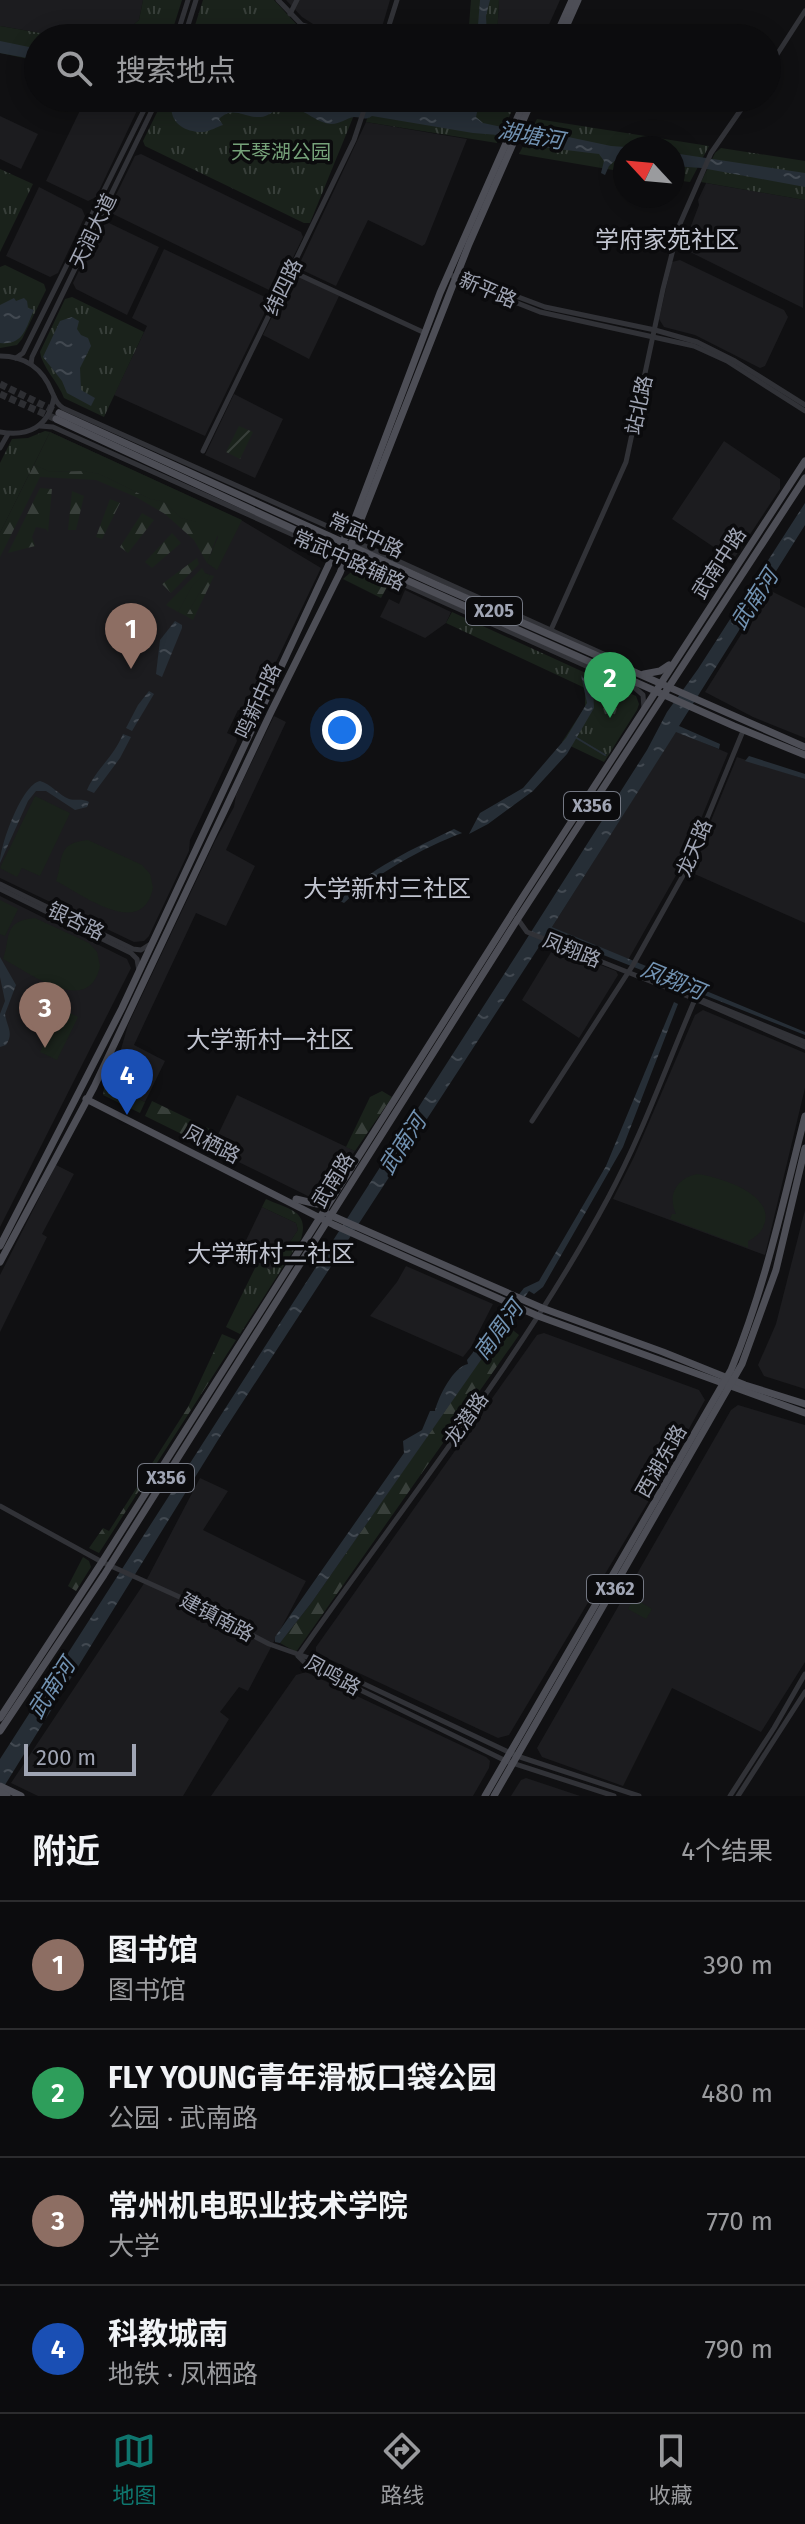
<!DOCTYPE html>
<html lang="zh">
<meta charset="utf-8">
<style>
:root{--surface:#0c0c0e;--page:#1a1a1c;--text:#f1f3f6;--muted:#9a9b9e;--line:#2c2c2e;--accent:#0f766e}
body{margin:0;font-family:"Fira Sans","Noto Sans SC",sans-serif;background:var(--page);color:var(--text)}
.compass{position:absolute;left:613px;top:136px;width:72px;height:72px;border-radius:50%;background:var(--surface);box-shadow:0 4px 20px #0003;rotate:296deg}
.scale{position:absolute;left:24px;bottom:20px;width:112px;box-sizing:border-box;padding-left:8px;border:4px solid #a0a5b4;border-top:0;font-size:22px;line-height:28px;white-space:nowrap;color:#a0a5b4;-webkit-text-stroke:6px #0b0b0d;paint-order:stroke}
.you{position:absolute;left:342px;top:730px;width:28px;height:28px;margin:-20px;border:6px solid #fff;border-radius:50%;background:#1a73e8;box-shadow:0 0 0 12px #1a73e833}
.badge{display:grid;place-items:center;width:52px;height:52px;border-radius:50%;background:var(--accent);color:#fff;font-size:26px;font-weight:700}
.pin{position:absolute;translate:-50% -66px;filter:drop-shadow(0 2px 4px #0008)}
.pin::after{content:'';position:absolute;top:42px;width:28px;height:24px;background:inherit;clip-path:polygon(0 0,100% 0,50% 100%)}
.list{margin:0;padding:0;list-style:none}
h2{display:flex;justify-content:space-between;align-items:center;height:104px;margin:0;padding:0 32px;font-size:34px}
h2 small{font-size:26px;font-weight:400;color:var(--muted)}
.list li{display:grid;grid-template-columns:52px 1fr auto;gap:24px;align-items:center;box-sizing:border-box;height:128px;padding:0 32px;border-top:2px solid var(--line)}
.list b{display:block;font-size:30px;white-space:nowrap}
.list p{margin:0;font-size:26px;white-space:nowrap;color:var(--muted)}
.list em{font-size:26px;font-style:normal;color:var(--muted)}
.icon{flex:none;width:44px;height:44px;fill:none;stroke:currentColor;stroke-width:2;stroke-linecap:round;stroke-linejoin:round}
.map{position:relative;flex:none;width:805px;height:1796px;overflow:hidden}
.search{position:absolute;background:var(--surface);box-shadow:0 4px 20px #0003;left:24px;right:24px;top:24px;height:88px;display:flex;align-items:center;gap:20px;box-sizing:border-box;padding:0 28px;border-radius:44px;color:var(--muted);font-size:30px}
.sheet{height:616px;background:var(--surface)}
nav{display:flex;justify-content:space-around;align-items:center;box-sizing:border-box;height:112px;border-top:2px solid var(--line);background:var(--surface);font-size:22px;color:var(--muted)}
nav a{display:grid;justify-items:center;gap:4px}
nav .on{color:var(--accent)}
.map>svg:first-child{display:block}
.built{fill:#1c1c1f}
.grass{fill:#1a221b}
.forest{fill:url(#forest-firs)}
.park{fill:url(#park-tufts)}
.garden{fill:url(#garden-furrows)}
.water{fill:url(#water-ripples)}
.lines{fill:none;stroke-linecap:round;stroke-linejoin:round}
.stream{stroke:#262e36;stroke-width:2}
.major-tunnel{stroke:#2d2e32;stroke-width:7;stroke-dasharray:7 3.5;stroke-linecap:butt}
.minor{stroke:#313237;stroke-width:5}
.major{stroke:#4d4e56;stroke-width:7}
.labels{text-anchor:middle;stroke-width:7;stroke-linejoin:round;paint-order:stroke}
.shield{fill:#0b0b0d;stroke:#737782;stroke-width:2}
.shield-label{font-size:18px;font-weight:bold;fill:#a0a5b4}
.park-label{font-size:20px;fill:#75a179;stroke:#0b0b0d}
.street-label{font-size:20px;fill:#a0a5b4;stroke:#0b0b0d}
.water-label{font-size:22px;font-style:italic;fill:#7293b3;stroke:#0b0b0d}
.quarter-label{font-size:24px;fill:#c1c4d0;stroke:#0b0b0d}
</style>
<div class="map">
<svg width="805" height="1796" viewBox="0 0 805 1796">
<defs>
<pattern id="forest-firs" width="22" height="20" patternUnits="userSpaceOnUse" patternTransform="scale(2)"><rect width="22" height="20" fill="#1a221b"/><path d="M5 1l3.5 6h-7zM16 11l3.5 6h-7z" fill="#383f3a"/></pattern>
<pattern id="park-tufts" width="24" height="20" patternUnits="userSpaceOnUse" patternTransform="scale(2)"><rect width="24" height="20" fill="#1a221b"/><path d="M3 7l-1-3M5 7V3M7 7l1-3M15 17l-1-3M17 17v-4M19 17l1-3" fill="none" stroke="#383f3a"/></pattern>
<pattern id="garden-furrows" width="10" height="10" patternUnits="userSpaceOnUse" patternTransform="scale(2)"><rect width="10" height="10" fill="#1a221b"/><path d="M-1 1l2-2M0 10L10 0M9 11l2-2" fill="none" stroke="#383f3a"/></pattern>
<pattern id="water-ripples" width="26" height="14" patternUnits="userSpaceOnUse" patternTransform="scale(2)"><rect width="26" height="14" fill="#262e36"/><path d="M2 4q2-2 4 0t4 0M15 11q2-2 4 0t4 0" fill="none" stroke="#424951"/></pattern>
</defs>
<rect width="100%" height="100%" fill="#101012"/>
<g class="built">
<path d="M0,0H143L139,20L118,38H69L0,26Z"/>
<path d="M286,0H390L380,34L374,38L313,24L302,17Z"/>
<path d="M499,0H560L543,38H497Z"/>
<path d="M86,98H143L96,197L88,201L46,181Z"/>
<path d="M0,116L38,134L21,169L0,159Z"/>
<path d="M366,122L467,139L425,244L422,246L368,220L336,286L300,269L299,265Z"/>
<path d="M141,154L301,232L303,237L278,289L269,290L113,214L111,205L135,156Z"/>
<path d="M706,183L805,200L803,308L686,250L684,244L699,205L698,200Z"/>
<path d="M39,187L82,209L85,216L58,273L50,277L6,256Z"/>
<path d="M109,223L159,247L127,315L76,289L73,283L101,226Z"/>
<path d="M164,249L267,298L269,304L205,436L114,395L147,326L132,318Z"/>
<path d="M680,260L784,310L788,317L765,366L760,368L695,335L664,327L659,319L672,262Z"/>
<path d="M297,275L339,296L309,359L263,335L292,277Z"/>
<path d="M234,394L283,419L255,478L205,455Z"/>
<path d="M50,432L241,520L321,568L251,714L238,710L227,733L236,737L237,741L190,840L189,851L149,936L144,941L134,942L0,878V533Z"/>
<path d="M724,441L780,479V489L733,560L672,519Z"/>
<path d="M405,590L451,612L446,623L425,638L380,617L389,599L399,604Z"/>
<path d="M769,590L805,608V738L753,717L705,692Z"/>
<path d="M274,716L286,722L226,850L255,866L226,926L196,913L134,1045L165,1061L145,1102L105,1083L119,1056L128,1025L215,841L234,807L236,795Z"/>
<path d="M676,731L728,753L683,863L628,960L552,927Z"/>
<path d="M737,757L805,779V923L690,872Z"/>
<path d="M0,896L127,959L131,968L0,1227Z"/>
<path d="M557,948L616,971L618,975L579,1038L522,1000L553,949Z"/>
<path d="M703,1010L805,1053V1088L765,1255L613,1199L634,1157L695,1015Z"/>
<path d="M237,1095L355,1151L327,1193L314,1199L214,1150L213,1145Z"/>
<path d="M56,1165L74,1174L42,1234L47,1237L0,1332V1275Z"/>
<path d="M262,1207L296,1223L298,1230L271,1271L239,1255Z"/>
<path d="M805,1210V1389L764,1376L758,1365L776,1324Z"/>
<path d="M406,1266L493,1304L471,1347L463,1357L370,1316L397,1282Z"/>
<path d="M544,1333L699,1390L705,1400L651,1497L509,1735L498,1738L316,1653V1647L537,1335Z"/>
<path d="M738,1405L805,1425V1662L761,1732L672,1688L623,1786L542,1757L537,1748L731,1410Z"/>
<path d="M200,1478L228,1491L203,1530L306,1581L248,1691L239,1687L220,1712L229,1719L183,1796H38L11,1783L147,1579Z"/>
<path d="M306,1672L486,1757L490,1761L489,1768L473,1796H211L296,1675Z"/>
<path d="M526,1778L580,1796H511L521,1780Z"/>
</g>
<g class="grass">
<path d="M50,432L242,520L217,570L207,563L218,537L213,527L181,518L164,502L150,499L99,474L80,471L50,472L34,465Z"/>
<path d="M205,573L210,575L186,616L178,612L192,586Z"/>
<path d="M35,796L70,813L40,876L22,868L17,877L0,868Z"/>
<path d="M88,840L142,865L150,874L153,888C142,940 83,895 56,881C64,860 55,843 88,840Z"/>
<path d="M0,900L18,909L5,936L0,934Z"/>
<path d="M35,918L89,943L97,952L100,966C89,1018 30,973 3,959C11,938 2,921 35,918Z"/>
<path d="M62,1009L78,1017L57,1060L40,1052Z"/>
<path d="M697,1174C719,1177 772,1193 765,1222C762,1232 756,1237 748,1241V1248L670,1219L672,1214H676C667,1195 677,1178 697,1174Z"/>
<path d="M634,1598L652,1609L646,1619L628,1609Z"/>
</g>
<g class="forest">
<path d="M34,465L50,472L82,471L99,474L150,499L164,502L181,518L213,526L219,531L207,563L194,540L165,514L136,497L96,480L40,477L0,557V533Z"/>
<path d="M40,488L52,489L48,532L46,529L36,527L32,537L35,546L8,553Z"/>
<path d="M72,491L84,496L76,530H68Z"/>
<path d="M110,499L120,503L102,539L96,537Z"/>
<path d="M142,513L154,520L128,553L120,547Z"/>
<path d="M172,533L181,543L152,568L145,562Z"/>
<path d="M197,558L199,564L171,593L162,584Z"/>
<path d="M202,568L205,573L192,586L178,612L166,605Z"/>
<path d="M360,571L388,585L381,598L343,579L350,573Z"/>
<path d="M210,575L214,576L193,620L186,616Z"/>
<path d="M105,1083L145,1102L140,1113L103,1095Z"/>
<path d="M382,1091L392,1097L355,1151L346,1147L370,1097Z"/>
<path d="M152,1101L210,1129L202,1144L145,1116Z"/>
<path d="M505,1324L519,1335L296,1652L280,1643L312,1602Z"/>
<path d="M222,1334L236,1340L99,1553L89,1548L103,1528L109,1531L188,1407Z"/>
<path d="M83,1557L89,1561L91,1567L76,1591L68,1586Z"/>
</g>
<g class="park">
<path d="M143,0H182L170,38H118L139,20Z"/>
<path d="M203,0H274L299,27L331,38H191Z"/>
<path d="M471,0H499L497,38H468Z"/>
<path d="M0,26L69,38H38V61L0,53Z"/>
<path d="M164,98H361L310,223H304L145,146L143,141Z"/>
<path d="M373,98H508L516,102L497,143L366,122Z"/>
<path d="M537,119L709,146L690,182L673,180V148H625V172L519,154Z"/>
<path d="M721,148L805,161V200L701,182L715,153Z"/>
<path d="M0,169L33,184L0,252Z"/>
<path d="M5,265L44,284L46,290L22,339L17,345L0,348V267Z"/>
<path d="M72,297L144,332L104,417L64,398C58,382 42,367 40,352L65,299Z"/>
<path d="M45,431L50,432L0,533V463L12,439L28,438Z"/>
<path d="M452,612L636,696L639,704L637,710L604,762L562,742L585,707V688L446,623Z"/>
<path d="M266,1199C287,1209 310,1210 301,1239L240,1334L226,1327L257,1264L271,1270L298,1230L296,1223L262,1207Z"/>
</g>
<path class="garden" d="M239,426L253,432L240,459L226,452Z"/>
<g class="water">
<path d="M480,0H490L486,16L487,38H477Z"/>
<path d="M0,41L34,48L38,46V60L0,53Z"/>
<path d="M174,98H388L400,103L429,99L435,106L448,100L453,106L458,102L455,98H480L476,117L483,123L530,133L535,130L611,146L640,148H625V158L619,157L609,166L605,175L601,173L604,161L599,154L541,147L527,141L498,135L473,133L372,116C364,121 362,117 354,117C346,118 339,125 330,124C315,122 304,108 289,108C275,107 269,117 260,117C244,118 233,105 219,119L223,125C217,127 210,131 204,132C182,133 165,119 174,98Z"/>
<path d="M673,153L805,173V187L702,168L673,166Z"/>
<path d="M14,298L16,301L24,298L27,301L28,308L34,310C25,329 24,345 0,343V305Z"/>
<path d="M72,317L79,321L77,329L81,335L88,338L91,346L80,368L81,390L95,398L91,406L67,393L62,381L43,357L60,321Z"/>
<path d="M805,503V525L679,726L720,744L719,749L676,732L552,927L805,1032V1035L548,933L218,1440L0,1793V1759L517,954L647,750L667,712L698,669Z"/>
<path d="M175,621L182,625V628L162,677L156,674L160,640Z"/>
<path d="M581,675L593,687L594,708L567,754L533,791L488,824L469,834L480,813L523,788L566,738L587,703Z"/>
<path d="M149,691L154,694L132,731L126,728L138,705Z"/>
<path d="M123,734L131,737L120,758L94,793L87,790C96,769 113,758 123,734Z"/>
<path d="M749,756L805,774V779L745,761Z"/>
<path d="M40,781C51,784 59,795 69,799C77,801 82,798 89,802L87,807L75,810L46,791H36L28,801L0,863C0,845 22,784 40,781Z"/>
<path d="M454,829L462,833C424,847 374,875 344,903L340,901C363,871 419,846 454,829Z"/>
<path d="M0,957L16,985L5,1014C7,1027 14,1033 6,1045L0,1047V1014L5,1001L0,977Z"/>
<path d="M674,1002L678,1004L623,1147L543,1287L534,1294L529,1291L312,1602L280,1643L275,1642V1637L404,1453L403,1441L422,1430L430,1411H435C438,1397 454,1366 468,1364L467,1360L524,1288L539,1281L606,1166Z"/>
</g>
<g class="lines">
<path class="stream" d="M575,737L605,755"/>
<g class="major-tunnel">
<path d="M0,384L59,413"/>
<path d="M0,394L56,419"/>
</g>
<g class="minor">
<path d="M278,0L302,25L349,38"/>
<path d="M290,14L297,0"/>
<path d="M176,38L188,0"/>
<path d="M184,38L196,0"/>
<path d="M385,38L397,0"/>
<path d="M767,70L805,11"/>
<path d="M515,98L525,103"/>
<path d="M291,271L425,333"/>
<path d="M449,273L456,279L540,312L694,346L727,361L805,411"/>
<path d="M457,274L545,307L655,330L697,342L735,361L805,405"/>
<path d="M0,356C25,356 43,369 52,392C56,400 56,403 63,408L336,530L354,541L619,661"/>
<path d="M16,358L23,353L150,98"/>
<path d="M31,364L32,357L158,98"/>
<path d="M40,426L53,427L635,688L643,695L644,708"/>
<path d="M0,432C28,437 49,427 54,397"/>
<path d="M0,448L8,434"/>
<path d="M203,451L354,140L368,98"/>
<path d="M550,632L626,462L663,289L679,226L711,153L749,98"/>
<path d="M0,884L133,949L141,950L152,943"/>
<path d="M0,889L131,953L137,959L139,971"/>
<path d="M517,918L527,932L695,999L805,1047"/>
<path d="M700,999L805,1042"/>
<path d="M532,1121L633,965L685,872L743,731"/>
<path d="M0,1506L102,1562L184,1599L269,1644L309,1658L517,1756L639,1796"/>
<path d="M298,1656C403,1505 521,1360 608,1198C643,1133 667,1064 696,997"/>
<path d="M299,1657L305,1663L506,1761L614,1796"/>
<path d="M730,1796L774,1728L805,1674"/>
<path d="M738,1796L805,1692"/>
</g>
<g class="major">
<path d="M555,38L572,0"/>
<path d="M561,38L578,0"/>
<path d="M59,413L439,586L805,747"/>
<path d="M56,419L330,546L734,726L805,755"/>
<path d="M644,674L660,671L669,665"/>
<path d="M86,1099L334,1225L538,1316L805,1413"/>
<path d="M296,1199L317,1204L327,1199"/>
<path d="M328,1214L542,1308L663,1352L745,1385L805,1404"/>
<path d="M0,1246L122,1008L329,564L352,526L440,293L526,98"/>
<path d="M0,1262L94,1087L271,712L340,573L469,244L533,98"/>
<path d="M0,1718L102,1562L522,898L805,461"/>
<path d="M0,1731L104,1575L517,920L805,478"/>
<path d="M0,1786L21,1796"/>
<path d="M0,1792L7,1796"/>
<path d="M485,1796L731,1370C765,1288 783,1202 805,1116"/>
<path d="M494,1796L742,1364L776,1270L805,1148"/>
</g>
</g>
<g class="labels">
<g class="shield">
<rect x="466" y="597" width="56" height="28" rx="6"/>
<rect x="564" y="792" width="56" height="28" rx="6"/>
<rect x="138" y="1464" width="56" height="28" rx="6"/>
<rect x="587" y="1575" width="56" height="28" rx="6"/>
</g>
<g class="shield-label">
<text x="494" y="617">X205</text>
<text x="592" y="812">X356</text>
<text x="166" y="1484">X356</text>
<text x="615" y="1595">X362</text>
</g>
<g class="park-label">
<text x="281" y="159">天琴湖公园</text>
</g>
<g class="street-label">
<text transform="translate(93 231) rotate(-64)" y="7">天润大道</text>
<text transform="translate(283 287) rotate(-64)" y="7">纬四路</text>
<text transform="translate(488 290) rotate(23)" y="7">新平路</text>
<text transform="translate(639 405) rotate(-78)" y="7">站北路</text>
<text transform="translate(366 535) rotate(25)" y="7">常武中路</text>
<text transform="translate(349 560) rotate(24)" y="7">常武中路辅路</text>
<text transform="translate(719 563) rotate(-57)" y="7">武南中路</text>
<text transform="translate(258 701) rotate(-65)" y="7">鸣新中路</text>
<text transform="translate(694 848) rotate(-67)" y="7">龙天路</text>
<text transform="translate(76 921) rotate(26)" y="7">银杏路</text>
<text transform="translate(572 950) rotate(22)" y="7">凤翔路</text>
<text transform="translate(212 1144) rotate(27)" y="7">凤栖路</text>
<text transform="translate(333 1180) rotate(-58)" y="7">武南路</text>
<text transform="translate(466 1419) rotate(-55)" y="7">龙潜路</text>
<text transform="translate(661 1461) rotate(-60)" y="7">西湖东路</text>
<text transform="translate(217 1617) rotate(28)" y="7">建镇南路</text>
<text transform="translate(333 1675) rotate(29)" y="7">凤鸣路</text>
</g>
<g class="water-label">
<text transform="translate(531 135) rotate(10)" y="8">湖塘河</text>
<text transform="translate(754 599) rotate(-57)" y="8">武南河</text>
<text transform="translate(673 980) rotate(22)" y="8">凤翔河</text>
<text transform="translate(402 1144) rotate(-57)" y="8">武南河</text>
<text transform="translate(498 1330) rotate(-54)" y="8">南周河</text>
<text transform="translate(51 1688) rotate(-57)" y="8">武南河</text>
</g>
<g class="quarter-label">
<text x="667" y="248">学府家苑社区</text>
<text x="387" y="897">大学新村三社区</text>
<text x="270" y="1048">大学新村一社区</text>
<text x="271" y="1262">大学新村二社区</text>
</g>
</g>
</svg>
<svg class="compass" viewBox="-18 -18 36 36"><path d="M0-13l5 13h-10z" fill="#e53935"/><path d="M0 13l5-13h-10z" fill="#9a9b9e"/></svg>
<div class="scale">200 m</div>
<div class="you"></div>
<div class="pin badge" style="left:131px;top:669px;background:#8d6e63">1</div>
<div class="pin badge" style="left:610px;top:718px;background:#2e9e5b">2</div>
<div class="pin badge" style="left:45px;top:1048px;background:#8d6e63">3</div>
<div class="pin badge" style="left:127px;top:1115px;background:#1a4fb4">4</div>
<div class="search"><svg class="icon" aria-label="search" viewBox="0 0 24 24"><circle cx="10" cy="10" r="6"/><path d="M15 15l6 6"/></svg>搜索地点</div>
</div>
<section class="sheet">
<h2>附近<small>4个结果</small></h2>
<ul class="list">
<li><span class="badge" style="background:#8d6e63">1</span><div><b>图书馆</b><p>图书馆</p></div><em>390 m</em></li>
<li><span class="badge" style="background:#2e9e5b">2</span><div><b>FLY YOUNG青年滑板口袋公园</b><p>公园 · 武南路</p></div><em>480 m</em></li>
<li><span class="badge" style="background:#8d6e63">3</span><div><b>常州机电职业技术学院</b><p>大学</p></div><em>770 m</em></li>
<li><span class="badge" style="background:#1a4fb4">4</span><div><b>科教城南</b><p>地铁 · 凤栖路</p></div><em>790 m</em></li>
</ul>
</section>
<nav>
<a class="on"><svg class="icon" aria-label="map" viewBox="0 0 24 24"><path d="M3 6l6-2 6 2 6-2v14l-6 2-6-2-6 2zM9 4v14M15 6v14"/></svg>地图</a>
<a><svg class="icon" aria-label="directions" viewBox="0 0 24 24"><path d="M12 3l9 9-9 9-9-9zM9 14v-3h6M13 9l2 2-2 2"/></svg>路线</a>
<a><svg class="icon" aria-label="saved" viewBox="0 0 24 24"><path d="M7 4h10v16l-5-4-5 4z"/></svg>收藏</a>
</nav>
